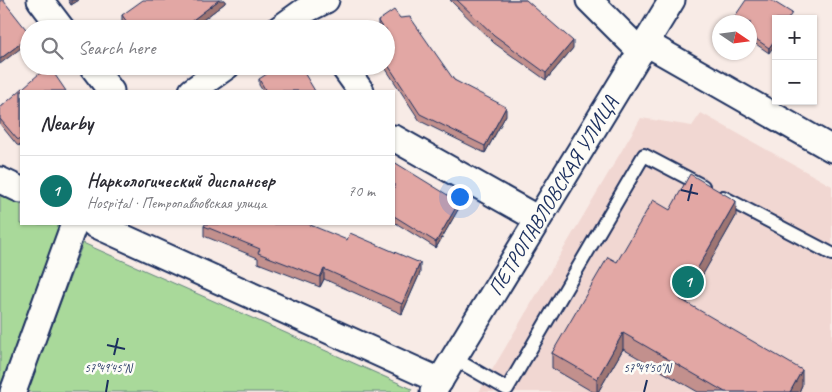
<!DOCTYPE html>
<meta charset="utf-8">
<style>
:root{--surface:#fff;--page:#f7f7f7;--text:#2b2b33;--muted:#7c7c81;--line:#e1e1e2;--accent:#0f766e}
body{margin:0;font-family:Caveat,sans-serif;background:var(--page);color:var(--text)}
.controls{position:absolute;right:15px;top:15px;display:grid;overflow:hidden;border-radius:0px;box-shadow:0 1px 4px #0004}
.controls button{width:45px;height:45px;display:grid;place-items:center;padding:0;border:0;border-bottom:1px solid var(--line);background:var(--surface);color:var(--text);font:25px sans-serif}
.compass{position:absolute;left:712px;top:15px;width:45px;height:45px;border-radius:50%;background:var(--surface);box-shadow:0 1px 4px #0004;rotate:103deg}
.you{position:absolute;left:459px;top:196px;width:18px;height:18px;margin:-12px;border:4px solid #fff;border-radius:50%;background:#1a73e8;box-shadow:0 0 0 8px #1a73e833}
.badge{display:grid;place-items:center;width:32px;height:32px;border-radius:50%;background:var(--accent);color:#fff;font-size:16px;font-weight:700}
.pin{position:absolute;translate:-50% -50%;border:2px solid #fff;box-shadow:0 1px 5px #0006}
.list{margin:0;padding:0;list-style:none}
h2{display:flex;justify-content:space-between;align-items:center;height:65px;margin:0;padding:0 20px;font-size:21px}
h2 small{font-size:16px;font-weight:400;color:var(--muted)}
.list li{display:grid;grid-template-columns:32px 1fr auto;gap:15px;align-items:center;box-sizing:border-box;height:70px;padding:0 20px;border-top:1px solid var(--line)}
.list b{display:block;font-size:19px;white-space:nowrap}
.list p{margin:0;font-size:16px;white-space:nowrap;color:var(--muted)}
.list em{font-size:16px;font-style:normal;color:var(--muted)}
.icon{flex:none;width:28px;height:28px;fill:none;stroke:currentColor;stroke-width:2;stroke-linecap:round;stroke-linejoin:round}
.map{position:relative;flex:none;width:832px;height:392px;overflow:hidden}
.search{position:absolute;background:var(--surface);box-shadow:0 1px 4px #0004;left:20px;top:20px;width:375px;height:55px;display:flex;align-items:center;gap:12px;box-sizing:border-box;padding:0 18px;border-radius:28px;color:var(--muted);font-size:19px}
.panel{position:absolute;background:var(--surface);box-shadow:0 1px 4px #0004;left:20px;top:90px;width:375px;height:135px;border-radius:0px}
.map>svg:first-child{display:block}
.built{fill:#f1d7d2}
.green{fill:#a9d99a;stroke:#62847c}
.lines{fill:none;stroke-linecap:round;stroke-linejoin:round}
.lane-casing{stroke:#1b2f5e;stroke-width:16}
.street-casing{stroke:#1b2f5e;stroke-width:29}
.lane{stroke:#fdfcf7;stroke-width:12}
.street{stroke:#fdfcf7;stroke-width:25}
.wall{fill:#c2908d;stroke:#1b2f5e}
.shaded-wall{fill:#9e7573;stroke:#1b2f5e}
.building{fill:#e2a7a4;stroke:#1b2f5e}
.ticks{fill:none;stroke:#1b2f5e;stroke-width:2}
.labels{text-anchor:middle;stroke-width:5;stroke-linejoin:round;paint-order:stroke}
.street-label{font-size:21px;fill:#1b2f5e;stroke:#fdfcf7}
.ticks-label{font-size:12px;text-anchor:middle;fill:#1b2f5e;stroke:#fdfcf7;stroke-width:5;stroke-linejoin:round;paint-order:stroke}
</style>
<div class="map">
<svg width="832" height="392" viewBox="0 0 832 392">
<rect width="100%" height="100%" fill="#f8ebe6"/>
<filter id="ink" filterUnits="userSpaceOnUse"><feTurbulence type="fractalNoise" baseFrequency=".02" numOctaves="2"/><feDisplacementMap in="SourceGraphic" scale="10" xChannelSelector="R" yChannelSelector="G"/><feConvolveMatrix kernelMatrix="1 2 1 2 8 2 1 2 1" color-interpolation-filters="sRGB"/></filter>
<g filter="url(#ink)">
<path class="built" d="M701,113L832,186V392H479L641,118L692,126Z"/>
<g class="green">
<path d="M0,186L21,196V224H60L0,387Z"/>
<path d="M83,243L412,389L410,392H27Z"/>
</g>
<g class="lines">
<g class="lane-casing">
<g id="lane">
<path d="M723,197L832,254"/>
<path d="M453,358L507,389L644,155L703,186"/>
</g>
</g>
<g class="street-casing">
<g id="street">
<path d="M40,0L62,29"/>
<path d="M589,0L641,52"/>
<path d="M279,29L304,11L326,0"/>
<path d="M646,43L832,149"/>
<path d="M92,66L111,91"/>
<path d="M343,66L361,91"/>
<path d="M192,91L227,66"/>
<path d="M394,138L538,219"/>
<path d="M0,180L21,190"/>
<path d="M94,224L440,381"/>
<path d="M13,392L74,224"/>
<path id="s1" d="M433,392L672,0"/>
</g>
</g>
<use href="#lane" class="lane"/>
<use href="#street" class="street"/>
</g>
<g class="wall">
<path d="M68,0H79L71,5Z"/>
<path d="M225,0V3L191,29H127L122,22V15Z"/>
<path d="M450,0H526L573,48L546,80L494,43Z"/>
<path d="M771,0L769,53L750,40V22Z"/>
<path d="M400,18L454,80L506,115L485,153L420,121L384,66H386V29H378V21Z"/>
<path d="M259,79L315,91H263L259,85Z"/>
<path d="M21,91V146L17,145L0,124V108Z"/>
<path d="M394,162L459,208L436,248L394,222Z"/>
<path d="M670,210L736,216L686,303L802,385L799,392H698L623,349L598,392H593L552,368V353L617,262Z"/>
<path d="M204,226L420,273L402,314L324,279L320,287L258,263V258L204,236Z"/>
</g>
<g class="shaded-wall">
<path d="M71,0H79L71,5Z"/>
<path d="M219,0H225V3L191,29H181Z"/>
<path d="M29,37V42L0,64V59Z"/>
<path d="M776,38V43L769,53V48Z"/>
<path d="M573,41V48L546,80V73Z"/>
<path d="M506,107V115L485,153V146Z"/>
<path d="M736,201V216L680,315V299Z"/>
<path d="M459,202V208L436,248V242Z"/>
<path d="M420,263V273L402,314V304Z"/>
<path d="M324,269V279L320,287V277Z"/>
<path d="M623,333V349L598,392H597V379Z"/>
<path d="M802,370V385L799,392H790Z"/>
</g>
<g class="building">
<path d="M0,0H3L29,33V37L0,59Z"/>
<path d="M143,0H219L181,29H132L122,15Z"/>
<path d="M457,0H526L573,41L546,73L494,35Z"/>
<path d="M746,0H771L792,13L788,19H776V38L769,48L750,35V22H731Z"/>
<path d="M394,10L400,18L410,17L454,80L506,107L485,146L420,114L386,62V29H383L378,21Z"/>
<path d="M48,66H49L66,91H21V141L17,139L0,119V108Z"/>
<path d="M279,66H300L315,91H266L259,79Z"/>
<path d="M394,162L459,202L436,242L394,216Z"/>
<path d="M690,174L736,201L680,299L802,370L790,392H725L623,333L597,379L552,353L608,257L617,262L653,200L670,210Z"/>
<path d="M205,224H308L347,240L350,233L420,263L402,304L324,269L320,277L258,253L260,249L204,226Z"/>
</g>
</g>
<path class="ticks" d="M681,190L698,194M688,201L692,184M107,345L125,349M114,355L118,338M106,392L108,380M644,392L647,380"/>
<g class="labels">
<g class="street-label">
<text dy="7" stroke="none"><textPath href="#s1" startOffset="230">ПЕТРОПАВЛОВСКАЯ УЛИЦА</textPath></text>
</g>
</g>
<g class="ticks-label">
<text x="108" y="372">57°49'45"N</text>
<text x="647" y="372">57°49'50"N</text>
</g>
</svg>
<div class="controls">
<button>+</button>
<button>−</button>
</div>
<svg class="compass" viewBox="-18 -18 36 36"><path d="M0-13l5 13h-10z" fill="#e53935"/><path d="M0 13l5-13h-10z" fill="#7c7c81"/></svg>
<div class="you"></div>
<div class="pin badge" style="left:688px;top:282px">1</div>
<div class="search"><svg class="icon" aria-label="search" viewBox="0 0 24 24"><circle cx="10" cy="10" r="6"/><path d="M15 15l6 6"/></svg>Search here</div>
<section class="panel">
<h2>Nearby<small></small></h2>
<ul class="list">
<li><span class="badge">1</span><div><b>Наркологический диспансер</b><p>Hospital · Петропавловская улица</p></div><em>70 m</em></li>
</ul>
</section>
</div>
